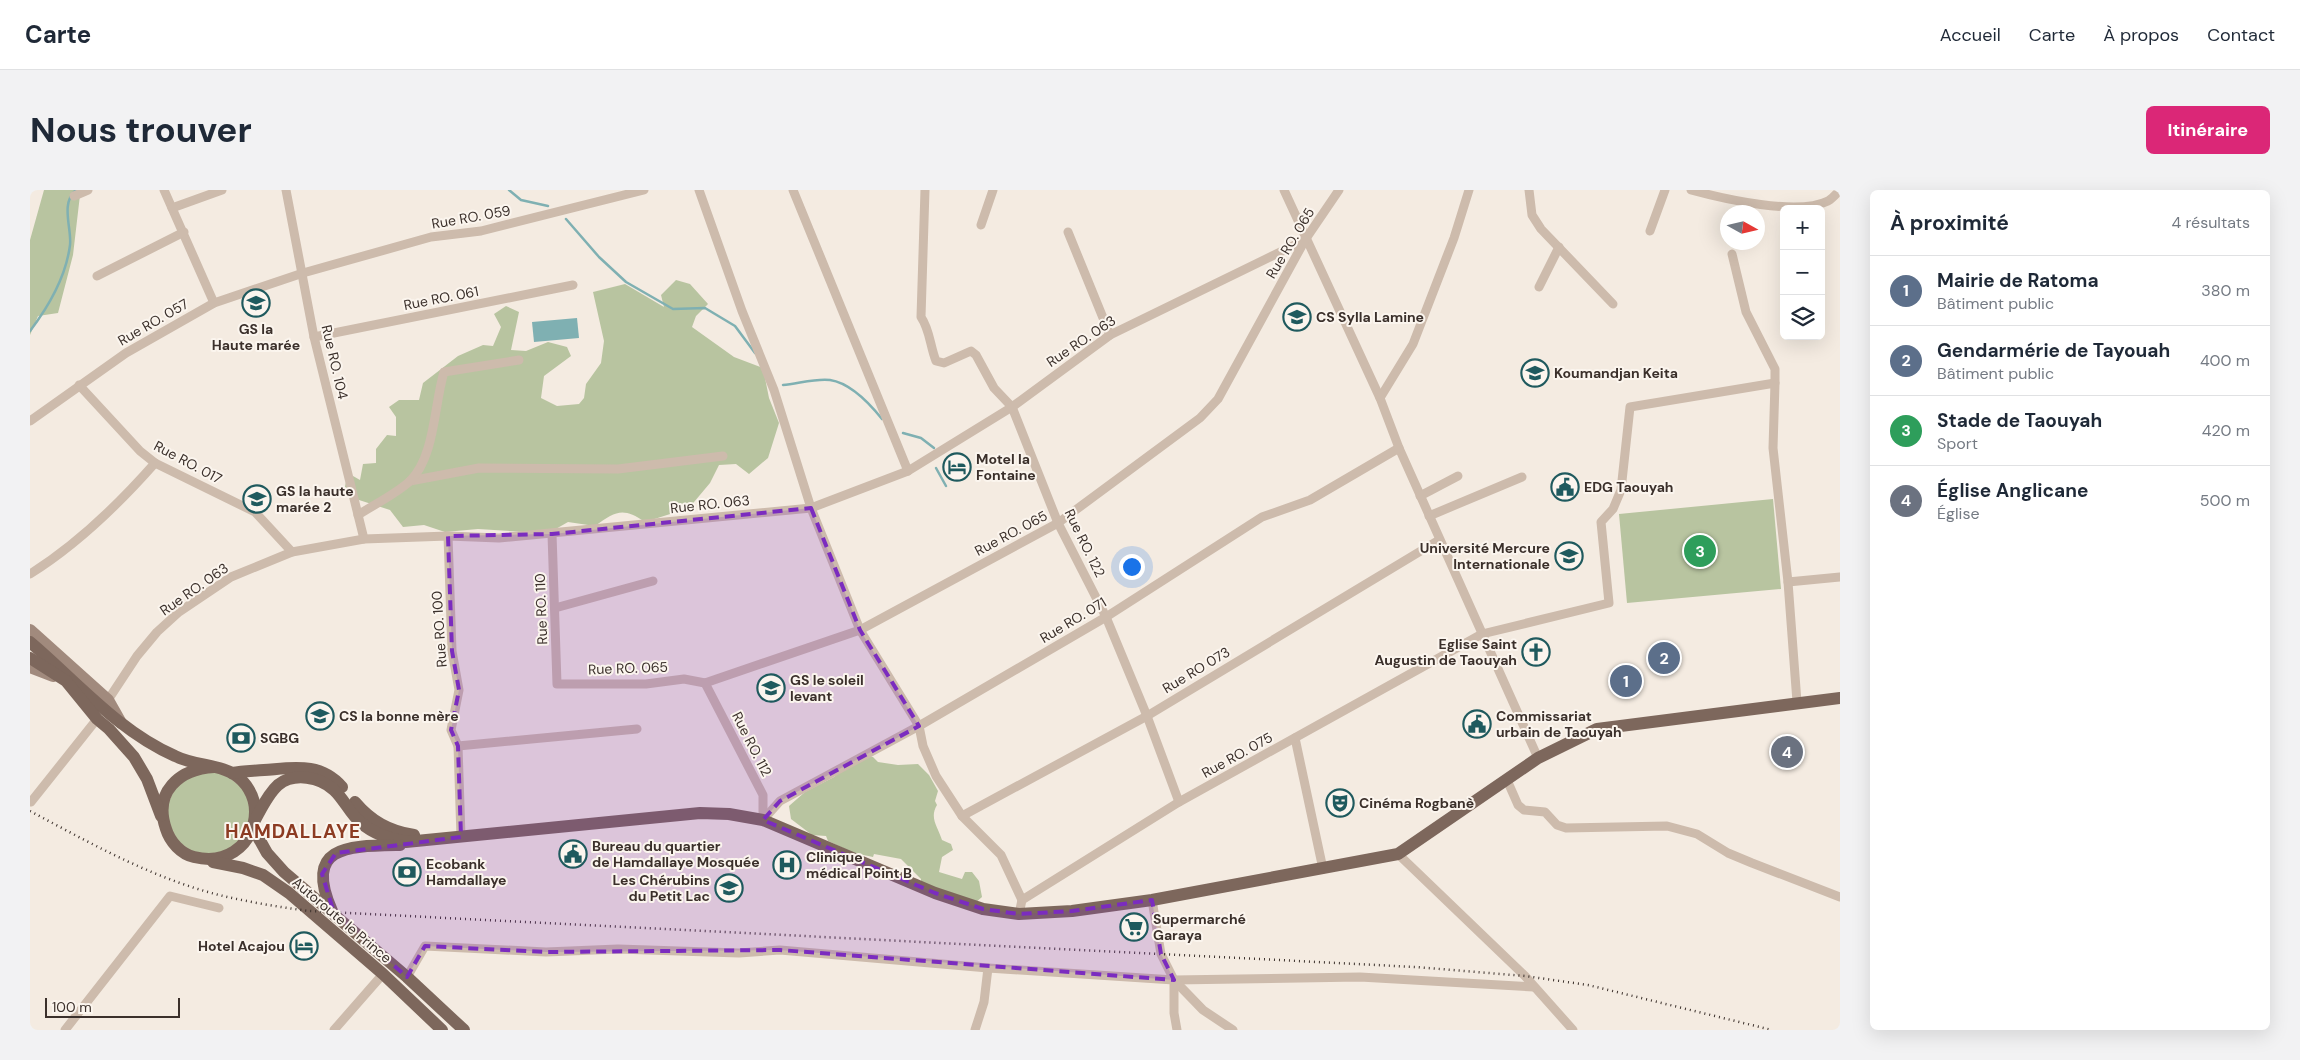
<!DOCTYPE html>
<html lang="fr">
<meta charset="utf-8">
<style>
:root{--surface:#fff;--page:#f2f2f3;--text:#1f2937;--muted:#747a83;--line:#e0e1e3;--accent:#db2777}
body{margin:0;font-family:"DM Sans",sans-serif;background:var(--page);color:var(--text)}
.controls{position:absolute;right:15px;top:15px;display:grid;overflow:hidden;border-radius:8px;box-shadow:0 5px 20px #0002}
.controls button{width:45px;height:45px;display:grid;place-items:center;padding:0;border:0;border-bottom:1px solid var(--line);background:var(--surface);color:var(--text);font:25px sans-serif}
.compass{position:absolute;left:1690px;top:15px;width:45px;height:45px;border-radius:50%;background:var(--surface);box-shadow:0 5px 20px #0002;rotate:98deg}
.scale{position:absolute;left:15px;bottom:12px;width:135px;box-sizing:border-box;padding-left:5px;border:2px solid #3b302b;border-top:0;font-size:14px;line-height:18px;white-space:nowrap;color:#3b302b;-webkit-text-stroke:4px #fbf5ee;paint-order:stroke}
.you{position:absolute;left:1101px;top:376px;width:18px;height:18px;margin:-12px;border:4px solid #fff;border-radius:50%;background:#1a73e8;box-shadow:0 0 0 8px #1a73e833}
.badge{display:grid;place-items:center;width:32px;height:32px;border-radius:50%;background:var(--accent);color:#fff;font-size:16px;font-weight:700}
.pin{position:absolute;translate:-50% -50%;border:2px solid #fff;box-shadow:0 1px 5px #0006}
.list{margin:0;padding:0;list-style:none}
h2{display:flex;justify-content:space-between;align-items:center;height:65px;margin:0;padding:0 20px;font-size:21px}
h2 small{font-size:16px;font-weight:400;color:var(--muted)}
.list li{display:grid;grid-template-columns:32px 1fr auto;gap:15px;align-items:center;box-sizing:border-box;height:70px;padding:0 20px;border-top:1px solid var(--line)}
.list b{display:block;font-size:19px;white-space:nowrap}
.list p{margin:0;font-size:16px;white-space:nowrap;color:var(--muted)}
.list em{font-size:16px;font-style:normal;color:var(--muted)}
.icon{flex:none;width:28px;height:28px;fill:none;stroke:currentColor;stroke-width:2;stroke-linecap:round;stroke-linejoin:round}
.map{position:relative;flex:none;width:1810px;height:840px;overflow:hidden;border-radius:8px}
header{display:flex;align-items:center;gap:30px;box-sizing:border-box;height:70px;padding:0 25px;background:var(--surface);border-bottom:1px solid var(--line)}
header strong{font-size:24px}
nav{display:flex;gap:28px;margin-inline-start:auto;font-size:18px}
.intro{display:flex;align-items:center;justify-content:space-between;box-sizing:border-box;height:120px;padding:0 30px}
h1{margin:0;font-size:35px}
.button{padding:12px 22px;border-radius:8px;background:var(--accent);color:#fff;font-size:18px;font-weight:700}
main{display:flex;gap:30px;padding:0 30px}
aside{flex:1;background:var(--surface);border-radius:8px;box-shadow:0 5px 20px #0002}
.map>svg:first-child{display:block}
.green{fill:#b8c4a0}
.water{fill:#7fb0b2}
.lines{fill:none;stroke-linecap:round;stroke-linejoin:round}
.stream{stroke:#7fb0b2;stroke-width:2.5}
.street{stroke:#cdbbac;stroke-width:9}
.secondary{stroke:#a18a7d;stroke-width:12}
.primary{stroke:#7d675c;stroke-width:12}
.rail{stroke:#3b302b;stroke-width:2.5;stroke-dasharray:1 4;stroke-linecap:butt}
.marked{fill:#7b2cbf;fill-opacity:0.2;stroke:#7b2cbf;stroke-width:4;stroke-dasharray:10 6;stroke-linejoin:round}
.labels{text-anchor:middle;stroke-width:4;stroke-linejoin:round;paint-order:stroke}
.street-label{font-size:14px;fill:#3b302b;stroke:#fbf5ee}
.poi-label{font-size:14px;font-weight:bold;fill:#3b302b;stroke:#fbf5ee;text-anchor:start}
.district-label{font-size:19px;font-weight:bold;letter-spacing:1px;fill:#8c3b22;stroke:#fbf5ee}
</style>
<header>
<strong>Carte</strong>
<nav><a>Accueil</a><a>Carte</a><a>À propos</a><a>Contact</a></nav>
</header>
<div class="intro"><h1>Nous trouver</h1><a class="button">Itinéraire</a></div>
<main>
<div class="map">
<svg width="1810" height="840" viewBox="0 0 1810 840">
<rect width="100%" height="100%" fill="#f4ebe1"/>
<g class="green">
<path d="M14,0H54L50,5L43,65L28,123L8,126L0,145V50Z"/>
<path d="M646,90L660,94L678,114L666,126L662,137L704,167L733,178L739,208L749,233L738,268L719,284L706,274L689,275L680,293L659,318L615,332C593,317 586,321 565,336L538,332L524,340L494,342L448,339L415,342L394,335L373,337L360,320L329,310L314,301L316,292L323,286L330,290L333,274L346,273V259L357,245L366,246V227L359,217L369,210H389L393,193L428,166L453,155L463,156L471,137L464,124L476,116L489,122L481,160L496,161L518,152L537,157L541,166L514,186L511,208L527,216L549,214L554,208L556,194L571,173L574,151L563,102L595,94L634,117L631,105Z"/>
<path d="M1743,309L1751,399L1597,413L1589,324Z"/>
<path d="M831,565L843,567L848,572L868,575L888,574L899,585L908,601L905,611L907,615C899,628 908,637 912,650L921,654L923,660L912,667L909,682L932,689L935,682H942L949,691L952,707L945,713L891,694V689L871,669L844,664L843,667L824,663L798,651L796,646L782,645L761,629L759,616L775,602L804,587Z"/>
<path d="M169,581L192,582L216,601L222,630L202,661L166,665L143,647L136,618L145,598Z"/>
</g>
<path class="water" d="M547,128L549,148L504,152L502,132Z"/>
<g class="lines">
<g class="stream">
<path d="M479,0L491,10L518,16"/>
<path d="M536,29L569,67L596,92L643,119L675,118L705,136L725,163"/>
<path d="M0,141C19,116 36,87 40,55C42,39 30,13 46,0"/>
<path d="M753,195C767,194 786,188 800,190C820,193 840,214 852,229"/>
<path d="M873,243L891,248L904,258"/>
<path d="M906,278L916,296"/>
</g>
<g class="street">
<path d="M134,0L184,113"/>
<path d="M256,0L284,147L334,349"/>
<path d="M669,0L712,121L744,200L781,318L830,440L889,536L893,556L906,586L932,626L971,665L992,710"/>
<path d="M763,0L878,281"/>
<path d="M895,0L891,127C900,140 900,156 906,171L914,173L941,161L946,165L964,198L982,217L1028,333L1076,427L1117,526L1149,612"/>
<path d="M1254,0L1350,208L1369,258L1508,568"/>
<path d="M1499,0L1502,25L1511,39L1583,114"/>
<path d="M1661,0C1694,9 1768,26 1798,11C1803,8 1807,3 1810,0"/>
<path d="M44,6L58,0"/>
<path d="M142,18L192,0"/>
<path d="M951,35L963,0"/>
<path d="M1620,41L1635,0"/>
<path d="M1038,42L1080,145"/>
<path d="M1702,64L1716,122L1745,179V193"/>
<path d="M67,86L154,42"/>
<path d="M1509,97L1529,57"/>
<path d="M284,147L543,95"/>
<path d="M49,195L110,261L125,273L225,322L262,362"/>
<path d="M1350,208L1383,154L1424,48L1439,0"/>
<path d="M0,231L96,163L184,113L273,83L401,47L451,41L614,0"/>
<path d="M380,291L449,278L588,279L693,266"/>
<path d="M1390,306L1428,286"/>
<path d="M328,325C345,314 366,304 380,291C405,267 404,215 414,182L489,170"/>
<path d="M1399,326L1492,287"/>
<path d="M522,344L527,494H616L654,489L675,493L830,440L1028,333L1170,228L1188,209L1275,50L1309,0"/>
<path d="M418,346L422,461L429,500L421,540L428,556L431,647"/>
<path d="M0,384C48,354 88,315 125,273"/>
<path d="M1758,392L1810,387"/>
<path d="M525,418L623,391"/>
<path d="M675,493L733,605V630"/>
<path d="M78,510L107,466L127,442L149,422L201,387L262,362L334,349L418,346L469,348L781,318L878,281L982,217L1080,145L1275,50"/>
<path d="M1265,548L1293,679"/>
<path d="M428,556L607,539"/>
<path d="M1477,590L1488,615L1494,620L1515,622L1527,635L1536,638L1637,636L1667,644L1698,663L1722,673L1810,707"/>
<path d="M1,612L67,529"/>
<path d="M932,626L1117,526L1409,350"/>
<path d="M733,630L750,611L889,536L1076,427L1232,327L1280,310L1369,258"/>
<path d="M1368,664L1495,786L1543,840"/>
<path d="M1122,710L1131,764L1144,790V823L1147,840"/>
<path d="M989,724L992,710L1149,612L1452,444L1579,413L1571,332L1583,319L1591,300L1600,217L1745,193L1743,258L1758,392L1767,512"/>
<path d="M377,787L395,756L516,762L588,759L709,763L750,760L958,778L1144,790L1330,787L1504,797"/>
<path d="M1144,790L1173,820L1203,840"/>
<path d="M35,840L140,706L189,718"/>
<path d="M304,840L353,784"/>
<path d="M945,840L954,812L958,778"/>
</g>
<g class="secondary">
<path d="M0,440L78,510L91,533"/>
<path d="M0,477L23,486"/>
</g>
<g class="primary">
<path d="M0,452C46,491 88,541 145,566C157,572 172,574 185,577C251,591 229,683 164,667C151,664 140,652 136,639C123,602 149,579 184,577"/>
<path d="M0,468L36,491L67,529L79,539L104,567L117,589L131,626"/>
<path d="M202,583C213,581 223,581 234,580C263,578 290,572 312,597"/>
<path d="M325,612C341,631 359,641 384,645"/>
<path d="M225,630C231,619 238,604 248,595C264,582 290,587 304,600C314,609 320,624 331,633C344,644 359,649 376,652L670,623L699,624L733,630L905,703L953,719L989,724L1042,721L1122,710L1368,664L1508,568L1567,539L1810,508"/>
<path d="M223,638L237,663L254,682L377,787L434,840"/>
<path d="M183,672L213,678L233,685L259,703L353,784L412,840"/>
<path d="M302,721C273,655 318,656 370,655"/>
</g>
<path class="rail" d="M0,621C60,653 122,688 189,705C218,712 249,717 279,721L1386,777L1495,786L1558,795L1742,840"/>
</g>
<path class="marked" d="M781,318L830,440L889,536L750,611L733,630L905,703L953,719L989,724L1042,721L1122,710L1131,764L1144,790L750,760L516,762L395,756L377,787L304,723L292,684L306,663L431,647L428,556L421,540L429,500L422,461L418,346L522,344Z"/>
<defs>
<g id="school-ring" transform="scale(1.4375)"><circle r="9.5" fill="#fbf5ee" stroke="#1f5a5e" stroke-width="1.5"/><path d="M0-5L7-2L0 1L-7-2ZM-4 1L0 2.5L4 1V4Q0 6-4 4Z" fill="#1f5a5e"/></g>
<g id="hotel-ring" transform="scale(1.4375)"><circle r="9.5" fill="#fbf5ee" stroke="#1f5a5e" stroke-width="1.5"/><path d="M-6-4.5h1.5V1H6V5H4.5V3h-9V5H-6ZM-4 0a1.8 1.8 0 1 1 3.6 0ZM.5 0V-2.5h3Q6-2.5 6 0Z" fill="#1f5a5e"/></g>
<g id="civic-ring" transform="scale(1.4375)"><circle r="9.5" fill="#fbf5ee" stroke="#1f5a5e" stroke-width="1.5"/><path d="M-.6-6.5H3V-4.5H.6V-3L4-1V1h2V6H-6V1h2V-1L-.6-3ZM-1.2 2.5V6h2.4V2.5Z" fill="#1f5a5e"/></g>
<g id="university-ring" transform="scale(1.4375)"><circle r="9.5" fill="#fbf5ee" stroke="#1f5a5e" stroke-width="1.5"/><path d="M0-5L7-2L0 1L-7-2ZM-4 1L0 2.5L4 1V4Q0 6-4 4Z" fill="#1f5a5e"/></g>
<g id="church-ring" transform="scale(1.4375)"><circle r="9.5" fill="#fbf5ee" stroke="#1f5a5e" stroke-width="1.5"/><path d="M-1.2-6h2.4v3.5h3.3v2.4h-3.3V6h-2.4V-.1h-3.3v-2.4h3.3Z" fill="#1f5a5e"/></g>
<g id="bank-ring" transform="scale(1.4375)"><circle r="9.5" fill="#fbf5ee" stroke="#1f5a5e" stroke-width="1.5"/><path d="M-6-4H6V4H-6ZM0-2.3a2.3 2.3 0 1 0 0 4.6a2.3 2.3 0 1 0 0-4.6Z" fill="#1f5a5e"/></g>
<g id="theatre-ring" transform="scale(1.4375)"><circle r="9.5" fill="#fbf5ee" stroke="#1f5a5e" stroke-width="1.5"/><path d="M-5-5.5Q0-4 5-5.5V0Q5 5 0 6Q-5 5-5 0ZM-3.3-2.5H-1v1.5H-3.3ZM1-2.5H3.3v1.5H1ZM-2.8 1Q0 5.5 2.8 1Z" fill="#1f5a5e"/></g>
<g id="hospital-ring" transform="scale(1.4375)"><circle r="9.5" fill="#fbf5ee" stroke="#1f5a5e" stroke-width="1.5"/><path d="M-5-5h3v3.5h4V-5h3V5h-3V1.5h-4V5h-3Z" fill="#1f5a5e"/></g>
<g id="supermarket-ring" transform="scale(1.4375)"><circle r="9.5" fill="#fbf5ee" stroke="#1f5a5e" stroke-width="1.5"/><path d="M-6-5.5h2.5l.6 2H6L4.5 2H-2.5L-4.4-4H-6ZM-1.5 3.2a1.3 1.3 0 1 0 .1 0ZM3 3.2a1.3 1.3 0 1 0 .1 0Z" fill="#1f5a5e"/></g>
</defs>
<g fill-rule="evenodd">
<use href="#school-ring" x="226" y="113"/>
<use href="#school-ring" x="1267" y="127"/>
<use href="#school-ring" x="1505" y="183"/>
<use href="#hotel-ring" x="927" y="277"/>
<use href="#civic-ring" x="1535" y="297"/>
<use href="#school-ring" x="227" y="309"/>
<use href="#university-ring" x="1539" y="366"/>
<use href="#church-ring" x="1506" y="462"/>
<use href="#school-ring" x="741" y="498"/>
<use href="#school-ring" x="290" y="526"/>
<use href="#civic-ring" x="1447" y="534"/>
<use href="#bank-ring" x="211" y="548"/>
<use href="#theatre-ring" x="1310" y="613"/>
<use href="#civic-ring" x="543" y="664"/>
<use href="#hospital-ring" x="757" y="675"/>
<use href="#bank-ring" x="377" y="682"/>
<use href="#school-ring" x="699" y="698"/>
<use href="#supermarket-ring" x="1104" y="737"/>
<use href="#hotel-ring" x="274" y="756"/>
</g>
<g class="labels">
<g class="street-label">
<text transform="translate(441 27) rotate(-10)" y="5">Rue RO. 059</text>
<text transform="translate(1260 53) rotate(-59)" y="5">Rue RO. 065</text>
<text transform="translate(411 108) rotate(-11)" y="5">Rue RO. 061</text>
<text transform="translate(123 132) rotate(-30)" y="5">Rue RO. 057</text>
<text transform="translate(1051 151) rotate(-34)" y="5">Rue RO. 063</text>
<text transform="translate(305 172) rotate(77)" y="5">Rue RO. 104</text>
<text transform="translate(158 272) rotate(28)" y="5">Rue RO. 017</text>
<text transform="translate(680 314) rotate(-6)" y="5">Rue RO. 063</text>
<text transform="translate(981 343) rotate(-28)" y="5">Rue RO. 065</text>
<text transform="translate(1055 353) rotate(64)" y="5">Rue RO. 122</text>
<text transform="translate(164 399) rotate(-35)" y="5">Rue RO. 063</text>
<text transform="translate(511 419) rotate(-92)" y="5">Rue RO. 110</text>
<text transform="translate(1043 430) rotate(-31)" y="5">Rue RO. 071</text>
<text transform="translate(409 439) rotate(-94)" y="5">Rue RO. 100</text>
<text transform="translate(598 478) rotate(-2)" y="5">Rue RO. 065</text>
<text transform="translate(1166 480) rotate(-31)" y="5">Rue RO 073</text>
<text transform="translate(722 554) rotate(63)" y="5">Rue RO. 112</text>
<text transform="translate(1207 565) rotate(-29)" y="5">Rue RO. 075</text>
<text transform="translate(312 730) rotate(40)" y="5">Autoroute le Prince</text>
</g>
<g class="poi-label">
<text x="1286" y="132">CS Sylla Lamine</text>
<text x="226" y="144" text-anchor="middle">GS la<tspan x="226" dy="16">Haute marée</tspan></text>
<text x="1524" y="188">Koumandjan Keita</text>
<text x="946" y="274">Motel la<tspan x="946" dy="16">Fontaine</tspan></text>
<text x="1554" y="302">EDG Taouyah</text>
<text x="246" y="306">GS la haute<tspan x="246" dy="16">marée 2</tspan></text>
<text x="1520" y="363" text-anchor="end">Université Mercure<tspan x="1520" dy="16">Internationale</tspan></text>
<text x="1487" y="459" text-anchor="end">Eglise Saint<tspan x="1487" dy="16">Augustin de Taouyah</tspan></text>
<text x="760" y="495">GS le soleil<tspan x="760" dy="16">levant</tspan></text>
<text x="309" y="531">CS la bonne mère</text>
<text x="1466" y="531">Commissariat<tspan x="1466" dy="16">urbain de Taouyah</tspan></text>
<text x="230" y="553">SGBG</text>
<text x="1329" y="618">Cinéma Rogbanè</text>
<text x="562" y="661">Bureau du quartier<tspan x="562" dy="16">de Hamdallaye Mosquée</tspan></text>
<text x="776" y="672">Clinique<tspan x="776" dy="16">médical Point B</tspan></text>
<text x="396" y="679">Ecobank<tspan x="396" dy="16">Hamdallaye</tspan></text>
<text x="680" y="695" text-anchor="end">Les Chérubins<tspan x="680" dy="16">du Petit Lac</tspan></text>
<text x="1123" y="734">Supermarché<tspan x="1123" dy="16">Garaya</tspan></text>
<text x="255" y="761" text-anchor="end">Hotel Acajou</text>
</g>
<g class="district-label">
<text x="263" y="648">HAMDALLAYE</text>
</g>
</g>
</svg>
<div class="controls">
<button>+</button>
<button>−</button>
<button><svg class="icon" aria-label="layers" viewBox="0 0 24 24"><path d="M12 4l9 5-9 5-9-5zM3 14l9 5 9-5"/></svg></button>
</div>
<svg class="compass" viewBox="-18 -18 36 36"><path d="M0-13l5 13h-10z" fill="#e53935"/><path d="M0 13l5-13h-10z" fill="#747a83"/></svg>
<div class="scale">100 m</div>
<div class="you"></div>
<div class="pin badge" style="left:1596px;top:491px;background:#5c6f8a">1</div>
<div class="pin badge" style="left:1634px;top:468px;background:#5c6f8a">2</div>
<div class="pin badge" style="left:1670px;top:361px;background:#2e9e5b">3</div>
<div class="pin badge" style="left:1757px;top:562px;background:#6b7280">4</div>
</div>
<aside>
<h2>À proximité<small>4 résultats</small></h2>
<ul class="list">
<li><span class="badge" style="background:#5c6f8a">1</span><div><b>Mairie de Ratoma</b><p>Bâtiment public</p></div><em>380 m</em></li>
<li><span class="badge" style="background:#5c6f8a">2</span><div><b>Gendarmérie de Tayouah</b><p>Bâtiment public</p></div><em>400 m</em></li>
<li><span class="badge" style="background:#2e9e5b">3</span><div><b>Stade de Taouyah</b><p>Sport</p></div><em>420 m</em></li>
<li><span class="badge" style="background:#6b7280">4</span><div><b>Église Anglicane</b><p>Église</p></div><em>500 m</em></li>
</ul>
</aside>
</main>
